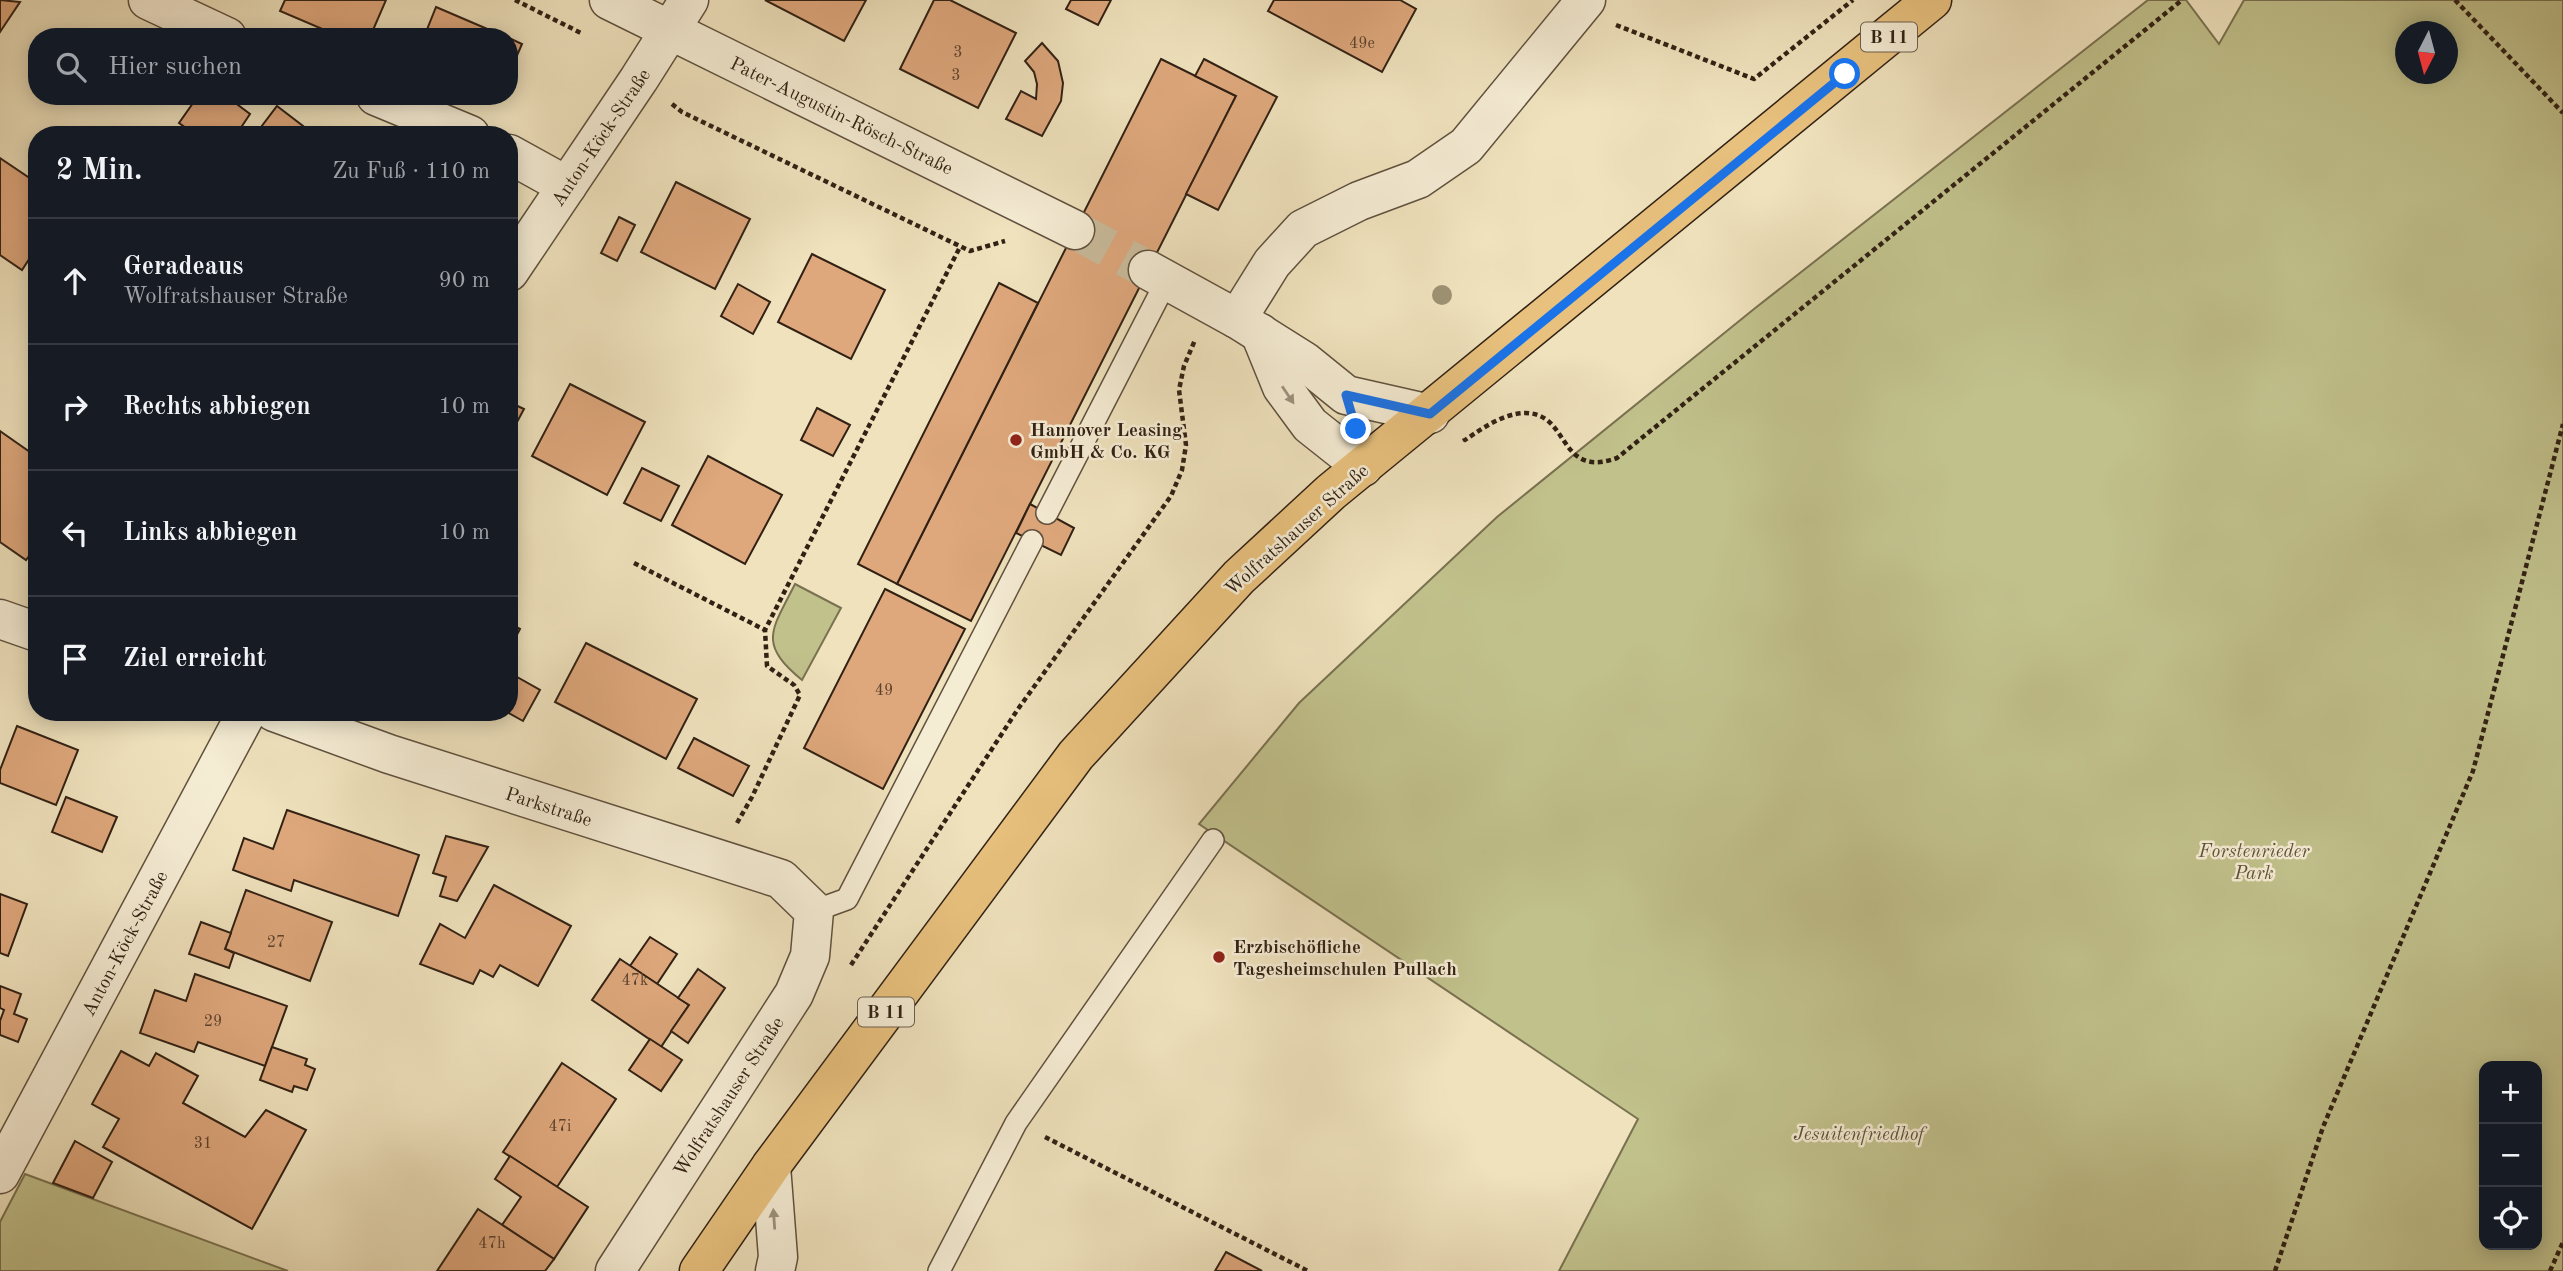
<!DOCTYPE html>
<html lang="de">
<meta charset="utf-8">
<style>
:root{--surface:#171b24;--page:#242831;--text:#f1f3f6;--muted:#9ea1a6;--line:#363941}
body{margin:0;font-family:"Old Standard TT",serif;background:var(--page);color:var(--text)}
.controls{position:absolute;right:21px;bottom:21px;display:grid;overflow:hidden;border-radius:14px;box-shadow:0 4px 18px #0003}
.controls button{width:63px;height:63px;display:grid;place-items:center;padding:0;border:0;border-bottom:2px solid var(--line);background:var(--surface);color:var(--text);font:35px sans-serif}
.compass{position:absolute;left:2395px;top:21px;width:63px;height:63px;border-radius:50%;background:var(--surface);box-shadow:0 4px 18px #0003;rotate:186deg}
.stop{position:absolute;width:21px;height:21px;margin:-16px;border:5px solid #1a73e8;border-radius:50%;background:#fff}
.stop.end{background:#1a73e8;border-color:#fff;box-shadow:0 2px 7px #0008}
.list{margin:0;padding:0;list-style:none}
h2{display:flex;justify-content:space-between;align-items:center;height:91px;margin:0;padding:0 28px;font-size:30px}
h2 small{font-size:23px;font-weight:400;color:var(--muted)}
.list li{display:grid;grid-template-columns:46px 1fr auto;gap:21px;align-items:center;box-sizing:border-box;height:126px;padding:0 28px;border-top:2px solid var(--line)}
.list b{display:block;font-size:26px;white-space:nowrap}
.list p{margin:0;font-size:23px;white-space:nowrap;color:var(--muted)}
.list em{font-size:23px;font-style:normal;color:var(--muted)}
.icon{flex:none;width:38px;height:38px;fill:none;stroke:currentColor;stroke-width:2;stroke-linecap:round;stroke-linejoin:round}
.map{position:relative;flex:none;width:2563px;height:1271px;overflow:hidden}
.search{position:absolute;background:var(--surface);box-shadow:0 4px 18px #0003;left:28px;top:28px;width:490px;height:77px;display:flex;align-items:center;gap:18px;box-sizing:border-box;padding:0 24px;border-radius:28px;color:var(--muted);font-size:26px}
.panel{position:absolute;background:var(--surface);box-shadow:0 4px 18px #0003;left:28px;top:126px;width:490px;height:595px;border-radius:28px}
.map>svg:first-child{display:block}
.green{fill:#c1c18c;stroke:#797150;stroke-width:2;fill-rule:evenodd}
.building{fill:#dea77c;stroke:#312114;stroke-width:2}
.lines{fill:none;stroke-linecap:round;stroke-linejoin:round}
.street-tunnel{stroke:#c9bb9b;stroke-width:38;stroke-dasharray:38 19;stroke-linecap:butt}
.lane-casing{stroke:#60513e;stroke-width:24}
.street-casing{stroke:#60513e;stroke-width:41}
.primary-casing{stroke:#312114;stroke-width:41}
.path{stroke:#312114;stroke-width:4.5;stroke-dasharray:5 3.5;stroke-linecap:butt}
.lane{stroke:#f5ecd4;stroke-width:21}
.street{stroke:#f5ecd4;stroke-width:38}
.primary{stroke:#e8c17e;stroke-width:38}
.tree{fill:#9e9274}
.oneway{fill:#9d917e}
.route{stroke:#1a73e8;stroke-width:9}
.poi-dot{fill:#8f2418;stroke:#f5ecd4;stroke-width:2.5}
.labels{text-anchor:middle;stroke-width:5;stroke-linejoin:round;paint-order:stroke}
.number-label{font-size:16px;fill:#5c422e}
.shield{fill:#f5ecd4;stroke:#6c5e4e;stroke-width:2}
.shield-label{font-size:18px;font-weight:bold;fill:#312114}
.street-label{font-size:19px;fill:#312114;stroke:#f5ecd4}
.poi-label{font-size:19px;font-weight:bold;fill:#312114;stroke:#f5ecd4;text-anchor:start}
.park-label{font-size:19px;font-style:italic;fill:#5c5138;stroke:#f5ecd4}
</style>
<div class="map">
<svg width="2563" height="1271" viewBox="0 0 2563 1271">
<rect width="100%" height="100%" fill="#efe2bd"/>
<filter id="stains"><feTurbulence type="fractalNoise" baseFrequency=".00286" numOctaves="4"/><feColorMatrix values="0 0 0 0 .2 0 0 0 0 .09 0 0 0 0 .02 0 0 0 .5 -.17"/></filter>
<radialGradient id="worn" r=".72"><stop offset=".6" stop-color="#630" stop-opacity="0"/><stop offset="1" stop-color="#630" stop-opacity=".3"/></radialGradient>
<g class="green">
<path d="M2148,0H2186L2219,44L2244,0H2563V1271H1559L1638,1119L1199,824L1299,703L1497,517L1754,309ZM2406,32H2448V74H2406ZM2484,1066H2537V1245H2484Z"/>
<path d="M795,584L841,608L802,680C757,643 772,630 795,584Z"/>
<path d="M25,1174L288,1271H0V1222Z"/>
</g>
<g class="building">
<path d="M0,0L20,2L0,32Z"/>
<path d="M285,0H386L370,37H341L280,11Z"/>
<path d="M765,0H866L844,41Z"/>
<path d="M934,0H950L1016,33L978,108L900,69Z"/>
<path d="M1071,0H1111L1098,25L1066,9Z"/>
<path d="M1274,0H1400L1416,9L1382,72L1268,11Z"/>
<path d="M436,7L506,37H424Z"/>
<path d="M509,38L522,44L509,74Z"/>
<path d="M1042,43L1058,61L1063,83L1061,101L1042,136L1006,119L1021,91L1036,99L1037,84L1034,72L1025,61Z"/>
<path d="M1161,59L1236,96L971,621L897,584Z"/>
<path d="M1204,59L1277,97L1218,210L1186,194L1236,96L1195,76Z"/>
<path d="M198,96H226L250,114L236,135H196L179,123Z"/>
<path d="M277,106L303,126L296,135H255Z"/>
<path d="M0,158L37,183V247L22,270L0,255Z"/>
<path d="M676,182L750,219L715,289L641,252Z"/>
<path d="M619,217L635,225L617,261L601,253Z"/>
<path d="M812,254L885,290L851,359L778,322Z"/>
<path d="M999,283L1038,303L897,584L858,564Z"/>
<path d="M738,284L770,302L753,334L721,316Z"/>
<path d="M570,384L645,422L607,495L532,456Z"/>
<path d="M509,402L524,409L509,437Z"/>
<path d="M817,408L850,425L833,456L801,440Z"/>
<path d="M0,431L37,457V545L26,560L0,542Z"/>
<path d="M708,456L782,495L745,564L672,525Z"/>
<path d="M642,468L679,486L661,521L624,503Z"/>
<path d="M1030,504L1074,528L1061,555L1016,533Z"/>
<path d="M885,589L965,629L883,789L804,748Z"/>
<path d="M509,623L520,629L509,650Z"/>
<path d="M586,643L697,699L666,759L555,702Z"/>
<path d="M510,673L540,690L523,721L507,712H509Z"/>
<path d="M17,726L78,750L56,805L0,783V770Z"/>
<path d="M694,738L749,766L733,796L678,768Z"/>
<path d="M66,797L117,817L102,852L52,832Z"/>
<path d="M287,810L419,855L398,916L294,880L291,891L233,870L244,838L273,849Z"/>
<path d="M446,836L488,847L457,901L440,896L446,877L433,873Z"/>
<path d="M494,885L571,926L538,986L500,965L493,977L480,970L473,984L420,964L440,924L465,938Z"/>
<path d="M246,890L332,922L310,981L225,949Z"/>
<path d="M0,894L27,904L8,956L0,953Z"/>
<path d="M201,922L231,933L225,949L234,953L229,968L189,954Z"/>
<path d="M650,937L677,954L657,984L630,966Z"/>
<path d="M620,959L689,1005L661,1047L592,1000Z"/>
<path d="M698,969L725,988L688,1043L671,1031L689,1005L678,998Z"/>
<path d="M195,974L287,1006L265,1066L198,1042L194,1052L140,1033L155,990L186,1001Z"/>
<path d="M0,986L21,994L14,1014L27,1019L18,1042L0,1035V1021L4,1010L0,1008Z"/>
<path d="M650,1039L682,1060L661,1091L629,1070Z"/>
<path d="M272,1047L307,1059L305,1065L315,1069L307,1090L294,1086L292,1092L260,1080Z"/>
<path d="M121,1051L149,1066L156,1053L198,1076L183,1103L245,1137L266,1110L306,1130L252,1229L103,1147L119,1119L92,1104Z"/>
<path d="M562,1063L616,1099L557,1187L503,1152Z"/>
<path d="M75,1141L112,1162L93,1198L53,1183Z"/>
<path d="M510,1156L588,1207L554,1259L502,1225L521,1197L495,1179Z"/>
<path d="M478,1209L554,1259L545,1271H437Z"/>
<path d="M1226,1252L1262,1271H1215Z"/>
</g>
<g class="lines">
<path class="street-tunnel" d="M1075,230L1148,270"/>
<g class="lane-casing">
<g id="lane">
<path d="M1047,513L1167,280"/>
<path d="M814,911L847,899L1032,541"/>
<path d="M939,1271L1016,1123L1213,840"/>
</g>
</g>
<g class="street-casing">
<g id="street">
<path d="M148,0L227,37"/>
<path d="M609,0L1075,230"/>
<path d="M376,96L470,135"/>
<path d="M509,154L567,186"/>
<path d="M1148,270L1237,319L1304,361L1346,395L1430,414"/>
<path d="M509,272L639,79L689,0"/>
<path d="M1237,319L1272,263L1303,229L1359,201L1418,179L1466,146L1586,0"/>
<path d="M1260,333L1282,387L1310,425L1363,467"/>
<path d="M0,619L37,632"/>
<path d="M274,712L389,754L781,879L814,911L810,956L794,994L615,1271"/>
<path d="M771,1166L778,1257L775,1271"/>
<path d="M0,1174L247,712"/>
</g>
</g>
<g class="primary-casing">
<path id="primary" d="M699,1271L771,1166L1076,755L1239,577L1331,492L1932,0"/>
</g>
<g class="path">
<path d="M515,0L583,34"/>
<path d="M2455,0L2563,113"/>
<path d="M1616,25L1754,79L1853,0"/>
<path d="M672,104L682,112L970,251L1005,241"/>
<path d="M1464,438L1465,440C1487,425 1521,401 1547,420C1560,430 1566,450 1580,458C1592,465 1605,462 1617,458L2182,0"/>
<path d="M634,563L765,630"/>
<path d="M737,823L752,797L800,695L794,685L767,666L765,630L960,247"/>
<path d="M851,965L1018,709L1171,496L1182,470L1186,445L1179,390L1184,366L1195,340"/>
<path d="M1045,1137L1308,1271"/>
<path d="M2275,1271L2323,1127L2473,771L2563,424"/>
<path d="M2550,1271L2563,1242"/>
</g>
<use href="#lane" class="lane"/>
<use href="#street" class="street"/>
<use href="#primary" class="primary"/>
</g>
<circle class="tree" cx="1442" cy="295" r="10"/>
<defs><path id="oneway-solid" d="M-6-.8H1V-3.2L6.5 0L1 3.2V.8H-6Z" transform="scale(1.75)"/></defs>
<g class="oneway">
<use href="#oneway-solid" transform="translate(1288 395) rotate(56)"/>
<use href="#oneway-solid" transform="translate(774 1219) rotate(-94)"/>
</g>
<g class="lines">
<path class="route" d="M1356,429L1346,395L1430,414L1845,74"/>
</g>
<g class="poi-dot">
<circle cx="1016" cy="440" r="7"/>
<circle cx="1219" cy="957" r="7"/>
</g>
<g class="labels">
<g class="number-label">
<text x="1362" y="48">49e</text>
<text x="958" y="57">3</text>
<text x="956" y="80">3</text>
<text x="884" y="695">49</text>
<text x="276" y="947">27</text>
<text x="635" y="985">47k</text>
<text x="213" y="1026">29</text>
<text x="560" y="1131">47i</text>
<text x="203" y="1148">31</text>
<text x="492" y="1248">47h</text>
</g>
<g class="shield">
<rect x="1861" y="22.5" width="56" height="29" rx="5"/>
<rect x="858" y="997.5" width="56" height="29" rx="5"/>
</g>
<g class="shield-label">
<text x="1889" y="43">B 11</text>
<text x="886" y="1018">B 11</text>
</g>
<g class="street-label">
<text transform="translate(842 115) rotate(26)" y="7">Pater-Augustin-Rösch-Straße</text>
<text transform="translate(600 137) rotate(-56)" y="7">Anton-Köck-Straße</text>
<text transform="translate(1296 529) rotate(-42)" y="7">Wolfratshauser Straße</text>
<text transform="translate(549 806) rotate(18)" y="7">Parkstraße</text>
<text transform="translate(124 943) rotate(-62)" y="7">Anton-Köck-Straße</text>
<text transform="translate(728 1096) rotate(-57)" y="7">Wolfratshauser Straße</text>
</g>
<g class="poi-label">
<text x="1030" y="436">Hannover Leasing<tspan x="1030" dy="22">GmbH &amp; Co. KG</tspan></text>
<text x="1233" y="953">Erzbischöfliche<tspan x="1233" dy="22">Tagesheimschulen Pullach</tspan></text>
</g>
<g class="park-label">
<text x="2254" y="857">Forstenrieder<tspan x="2254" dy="22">Park</tspan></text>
<text x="1859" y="1140">Jesuitenfriedhof</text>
</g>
</g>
<rect width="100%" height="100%" filter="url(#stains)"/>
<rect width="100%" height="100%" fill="url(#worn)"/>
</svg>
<div class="controls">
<button>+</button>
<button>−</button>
<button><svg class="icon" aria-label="locate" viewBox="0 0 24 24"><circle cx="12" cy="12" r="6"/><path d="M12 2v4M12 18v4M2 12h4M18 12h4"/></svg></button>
</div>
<svg class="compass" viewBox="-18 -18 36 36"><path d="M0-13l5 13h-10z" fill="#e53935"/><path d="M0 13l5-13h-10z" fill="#9ea1a6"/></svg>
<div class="stop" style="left:1845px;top:74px"></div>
<div class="stop end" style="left:1356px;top:429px"></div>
<div class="search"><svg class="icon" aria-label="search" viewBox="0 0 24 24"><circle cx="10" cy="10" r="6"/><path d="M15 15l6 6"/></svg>Hier suchen</div>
<section class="panel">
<h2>2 Min.<small>Zu Fuß · 110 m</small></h2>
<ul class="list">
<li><svg class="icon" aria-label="ahead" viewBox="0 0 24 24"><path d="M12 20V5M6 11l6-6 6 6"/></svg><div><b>Geradeaus</b><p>Wolfratshauser Straße</p></div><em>90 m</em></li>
<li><svg class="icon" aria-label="right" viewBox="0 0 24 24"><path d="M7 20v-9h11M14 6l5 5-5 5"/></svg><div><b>Rechts abbiegen</b></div><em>10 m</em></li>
<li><svg class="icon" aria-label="left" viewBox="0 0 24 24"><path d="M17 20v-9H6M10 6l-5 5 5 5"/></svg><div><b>Links abbiegen</b></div><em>10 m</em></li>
<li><svg class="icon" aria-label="arrive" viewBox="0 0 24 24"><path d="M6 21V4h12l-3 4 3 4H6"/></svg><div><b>Ziel erreicht</b></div></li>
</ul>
</section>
</div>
